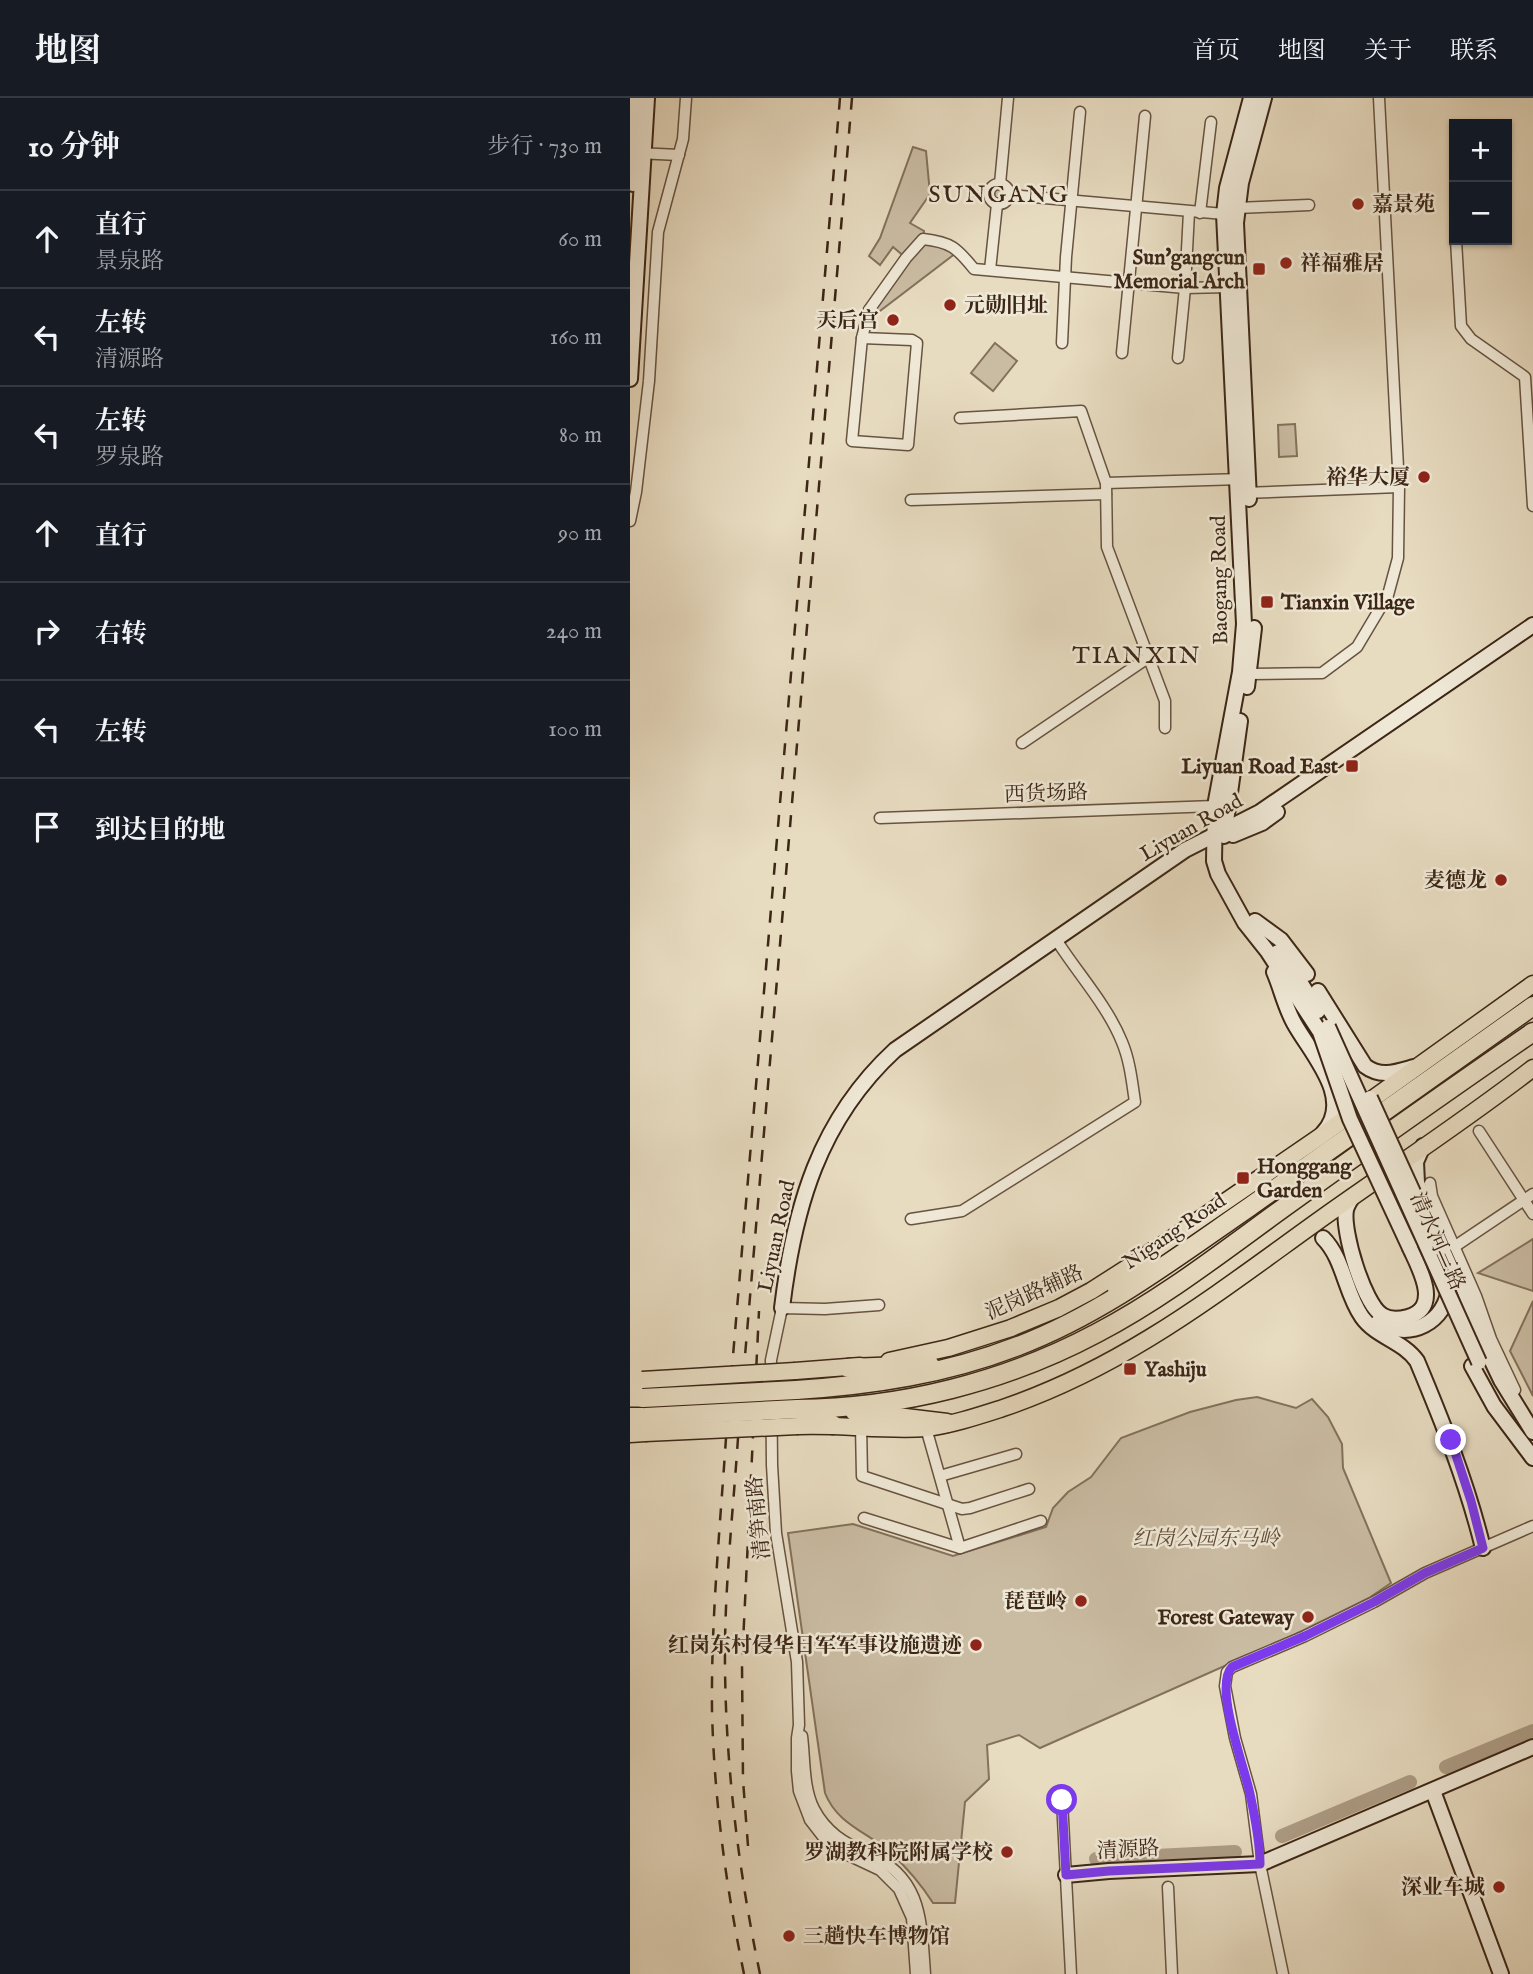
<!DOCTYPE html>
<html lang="zh">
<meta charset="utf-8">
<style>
:root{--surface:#171b24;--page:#242831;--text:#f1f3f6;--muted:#9ea1a6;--line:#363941}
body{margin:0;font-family:"IM FELL English","Noto Serif SC",serif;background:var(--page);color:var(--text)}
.controls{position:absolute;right:21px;top:21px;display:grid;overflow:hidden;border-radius:0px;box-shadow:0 2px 5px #0004}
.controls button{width:63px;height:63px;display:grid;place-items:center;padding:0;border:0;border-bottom:2px solid var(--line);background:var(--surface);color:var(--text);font:35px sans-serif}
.stop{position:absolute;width:21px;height:21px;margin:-16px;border:5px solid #7c3aed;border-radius:50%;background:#fff}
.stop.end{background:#7c3aed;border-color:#fff;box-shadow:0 2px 7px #0008}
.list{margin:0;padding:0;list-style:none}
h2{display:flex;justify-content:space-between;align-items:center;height:91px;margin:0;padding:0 28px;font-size:30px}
h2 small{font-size:23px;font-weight:400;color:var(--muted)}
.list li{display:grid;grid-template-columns:46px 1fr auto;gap:21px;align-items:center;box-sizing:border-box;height:98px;padding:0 28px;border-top:2px solid var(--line)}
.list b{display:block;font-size:26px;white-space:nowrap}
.list p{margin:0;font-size:23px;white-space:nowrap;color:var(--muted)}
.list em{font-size:23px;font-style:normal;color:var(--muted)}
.icon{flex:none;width:38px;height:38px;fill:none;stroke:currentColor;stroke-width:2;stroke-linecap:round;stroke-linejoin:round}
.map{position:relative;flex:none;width:903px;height:1876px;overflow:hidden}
header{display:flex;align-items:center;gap:42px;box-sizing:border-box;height:98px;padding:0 35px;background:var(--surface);border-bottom:2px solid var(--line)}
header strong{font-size:33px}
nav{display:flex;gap:38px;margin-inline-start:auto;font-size:24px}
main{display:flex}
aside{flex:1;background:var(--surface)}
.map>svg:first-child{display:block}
.green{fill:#cabca3;stroke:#83715c;stroke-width:2}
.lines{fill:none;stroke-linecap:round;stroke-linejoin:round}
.river{stroke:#ad9d86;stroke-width:14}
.street-casing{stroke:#675340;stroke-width:13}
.secondary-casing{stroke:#3c2616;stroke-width:18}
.primary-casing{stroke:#3c2616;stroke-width:19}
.highway-casing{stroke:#3c2616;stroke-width:21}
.street{stroke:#efe8d6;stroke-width:10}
.secondary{stroke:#efe8d6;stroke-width:14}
.primary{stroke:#e7dbc0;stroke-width:16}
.highway{stroke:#e7dbc0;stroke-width:18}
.rail{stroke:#3c2616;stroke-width:2.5;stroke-dasharray:12 12;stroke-linecap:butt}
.secondary-bridge-casing{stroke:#3c2616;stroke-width:18;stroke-linecap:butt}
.primary-bridge-casing{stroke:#3c2616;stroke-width:19;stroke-linecap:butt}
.highway-bridge-casing{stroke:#3c2616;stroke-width:21;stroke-linecap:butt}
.secondary-bridge{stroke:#efe8d6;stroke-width:14}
.primary-bridge{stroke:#e7dbc0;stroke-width:16}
.highway-bridge{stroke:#e7dbc0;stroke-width:18}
.route{stroke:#7c3aed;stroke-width:9}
.poi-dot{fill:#8f2418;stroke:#efe8d6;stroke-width:2.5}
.labels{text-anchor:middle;stroke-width:5;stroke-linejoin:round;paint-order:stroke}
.poi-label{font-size:21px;font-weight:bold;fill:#3c2616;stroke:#efe8d6;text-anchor:end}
.street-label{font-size:21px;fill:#3c2616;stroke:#efe8d6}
.park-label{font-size:21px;font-style:italic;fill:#604c39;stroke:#efe8d6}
.quarter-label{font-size:24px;letter-spacing:2px;fill:#3c2616;stroke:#efe8d6}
</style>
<header>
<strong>地图</strong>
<nav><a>首页</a><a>地图</a><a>关于</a><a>联系</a></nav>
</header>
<main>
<aside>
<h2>10 分钟<small>步行 · 730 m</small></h2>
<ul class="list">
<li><svg class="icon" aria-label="ahead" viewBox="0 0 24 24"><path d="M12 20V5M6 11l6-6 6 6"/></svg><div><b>直行</b><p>景泉路</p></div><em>60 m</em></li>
<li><svg class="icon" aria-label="left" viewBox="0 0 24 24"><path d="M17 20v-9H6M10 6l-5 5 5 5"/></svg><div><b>左转</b><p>清源路</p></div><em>160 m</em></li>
<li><svg class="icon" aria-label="left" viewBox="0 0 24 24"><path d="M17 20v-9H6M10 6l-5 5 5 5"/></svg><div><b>左转</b><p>罗泉路</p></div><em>80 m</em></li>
<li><svg class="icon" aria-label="ahead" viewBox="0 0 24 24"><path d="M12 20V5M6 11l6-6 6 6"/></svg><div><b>直行</b></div><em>90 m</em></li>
<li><svg class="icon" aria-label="right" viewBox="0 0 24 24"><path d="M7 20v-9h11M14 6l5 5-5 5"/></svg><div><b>右转</b></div><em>240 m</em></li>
<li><svg class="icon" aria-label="left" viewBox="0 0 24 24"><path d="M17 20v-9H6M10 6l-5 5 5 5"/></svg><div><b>左转</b></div><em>100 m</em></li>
<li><svg class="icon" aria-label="arrive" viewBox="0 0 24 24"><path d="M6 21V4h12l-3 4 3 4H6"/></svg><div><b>到达目的地</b></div></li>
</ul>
</aside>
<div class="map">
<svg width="903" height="1876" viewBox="0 0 903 1876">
<rect width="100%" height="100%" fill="#e7dbc0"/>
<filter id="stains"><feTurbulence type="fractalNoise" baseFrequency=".00286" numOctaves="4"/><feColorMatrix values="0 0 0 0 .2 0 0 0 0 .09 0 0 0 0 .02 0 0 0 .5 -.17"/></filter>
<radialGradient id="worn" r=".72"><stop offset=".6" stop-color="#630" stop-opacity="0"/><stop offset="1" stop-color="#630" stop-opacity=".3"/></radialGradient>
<g class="green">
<path d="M283,49L296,53L300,96L280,125L294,133L293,141L315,147L326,155L246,216L239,212L276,160L263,149L250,167L239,158L250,140Z"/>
<circle cx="369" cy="96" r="10"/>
<path d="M365,245L387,263L363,293L341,275Z"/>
<path d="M665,326L667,358L649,359L648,327Z"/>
<path d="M903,1141V1193L848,1175Z"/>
<path d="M903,1203V1298L880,1253Z"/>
<path d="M627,1299L666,1310L682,1301L698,1319L712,1346L713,1370L761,1485L739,1500L662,1538L410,1650L389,1637L357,1647L359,1681L335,1704L325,1805H303C291,1786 276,1769 260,1754C237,1734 207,1726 195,1695L158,1435L223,1426L323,1458L416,1429L423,1410L438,1394L461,1379L491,1340L560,1314L606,1302Z"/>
</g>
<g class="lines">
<g class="river">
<path d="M816,1669L903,1633"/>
<path d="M652,1738L780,1684"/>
<path d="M466,1761L605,1754"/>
</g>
<g class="street-casing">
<g id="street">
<path d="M7,55L49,57"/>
<circle cx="369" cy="96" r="10"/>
<path d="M370,86L378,0"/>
<path d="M380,97L594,116"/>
<path d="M607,110L679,107"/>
<path d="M570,115L581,24"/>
<path d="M826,142L831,228L841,241L895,279L903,408"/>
<path d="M360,172L367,106"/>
<path d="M232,240L239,212L276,160L293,141C321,144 327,150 344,171L555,190L598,189"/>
<path d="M232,240L282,242L287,245L278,347L222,343Z"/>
<path d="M432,245L436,159L450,14"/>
<path d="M492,255L515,18"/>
<path d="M548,260L555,190L559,114"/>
<path d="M330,320L451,313L476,385L477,449L535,603V630"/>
<path d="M476,385L612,381"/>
<path d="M613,395L769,389"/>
<path d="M281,402L476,396"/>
<path d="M0,423L6,394L19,283L28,134L53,41L56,0"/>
<path d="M619,576L692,575L727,549L758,497L768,460L769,389L749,0"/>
<path d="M392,645L519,559"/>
<path d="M250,720L585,708"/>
<path d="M849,1033L903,1116"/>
<path d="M800,1085L802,1098L846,1198L861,1241L885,1292"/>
<path d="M281,1121L332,1113L505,1004C502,984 500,963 492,944C478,909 450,878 429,846"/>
<path d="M824,1149L903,1096"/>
<path d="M249,1207L195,1211L152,1210L141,1262L142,1367L146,1435L167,1564L169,1627L167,1640V1673L169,1693L180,1722L194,1740L214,1755L250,1772L269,1791L282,1820L286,1876"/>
<path d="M231,1328L232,1378L332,1411L340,1410L399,1391"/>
<path d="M296,1330L330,1450"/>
<path d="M310,1378L386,1356"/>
<path d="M234,1420L330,1450L411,1423"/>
<path d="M172,1638C175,1662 173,1689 184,1711C196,1734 214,1745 237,1755C293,1779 291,1823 295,1876"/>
<path d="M432,1702L441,1876"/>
<path d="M538,1789L542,1876"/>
<path d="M653,1876L630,1766L621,1696L605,1640L595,1588L597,1574L602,1569L675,1538L744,1504L795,1475L903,1428"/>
</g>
</g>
<g class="secondary-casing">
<g id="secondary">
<path d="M621,0L597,90L594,116L614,526L610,574L585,708L584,763L588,776L615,825L638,854L690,934"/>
<path d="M3,86L7,0"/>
<path d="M0,281L17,0"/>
<path d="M619,401L606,125L611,85L634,0"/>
<path d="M617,589L624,530"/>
<path d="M603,737L632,725L647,714"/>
<path d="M594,738L610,623"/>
<path d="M625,823L651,842L677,876"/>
<path d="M648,854L662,871L688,913"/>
<path d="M644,874C651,890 655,909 664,925C681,956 725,1001 693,1035"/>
<path d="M688,893L735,968C751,980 766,974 784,969"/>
<path d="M793,1048L786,1064L787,1085L828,1176L859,1257L871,1282L903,1334"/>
<path d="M723,1098C720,1103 717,1107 716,1112C712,1133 734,1206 752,1217C759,1222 770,1221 778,1219C812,1209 789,1170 780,1150"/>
<path d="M693,1140C714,1161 715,1195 732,1219C746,1239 773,1243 787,1263C813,1325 837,1385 853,1450"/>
<path d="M152,1210C164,1110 189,1022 265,952L555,752L630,714L903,527"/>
<path d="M748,1224C779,1244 817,1224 819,1188"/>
<path d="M842,1268L864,1308L903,1360"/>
<path d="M803,1693L871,1876"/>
<path d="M436,1777L479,1773L630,1766L903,1649"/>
</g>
</g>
<g class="primary-casing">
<g id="primary">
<path d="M259,1263L318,1250L381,1230L429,1210L461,1193L522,1154L688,1040L903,886"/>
<path d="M165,1273L230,1268"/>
<path d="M168,1328C210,1326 254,1333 296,1330C321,1327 348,1318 373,1310C497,1268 590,1193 695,1118C764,1069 836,1022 903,970"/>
<path d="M0,1336L15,1335"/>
</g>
</g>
<g class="highway-casing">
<g id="highway">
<path d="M487,1191L522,1154"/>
<path d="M218,1270L300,1267"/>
<path d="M166,1292C242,1287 316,1276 388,1248C472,1216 544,1161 618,1110C713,1043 808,976 903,908"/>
<path d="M167,1311C271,1310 375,1284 467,1235C534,1200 595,1152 656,1108C738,1049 820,991 903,934"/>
<path d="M173,1313L203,1327"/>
<path d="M225,1314L317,1325"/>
<path d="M0,1319H16"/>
</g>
</g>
<use href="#street" class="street"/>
<use href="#secondary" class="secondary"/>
<use href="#primary" class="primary"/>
<use href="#highway" class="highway"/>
<g class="rail">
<path d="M118,1748L113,1682L112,1566L129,1213"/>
<path d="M114,1876C96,1789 84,1700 82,1612C81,1521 90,1430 96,1340L210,0"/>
<path d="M130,1876C109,1775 96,1673 95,1569C94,1493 103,1416 108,1340L222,0"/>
</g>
<g class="secondary-bridge-casing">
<g id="secondary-bridge">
<path d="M698,929L849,1264"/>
<path d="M690,934L720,1021L780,1150"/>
<path d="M740,1000L797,1125"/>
</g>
</g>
<g class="primary-bridge-casing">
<g id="primary-bridge">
<path d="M12,1282L165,1273"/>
<path d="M15,1335L168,1328"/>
</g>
</g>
<g class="highway-bridge-casing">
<g id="highway-bridge">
<path d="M13,1300L166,1292"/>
<path d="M16,1319L167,1311"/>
</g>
</g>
<use href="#secondary-bridge" class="secondary-bridge"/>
<use href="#primary-bridge" class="primary-bridge"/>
<use href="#highway-bridge" class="highway-bridge"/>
</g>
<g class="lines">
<path class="route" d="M432,1702L436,1777L479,1773L630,1766C630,1743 625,1719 620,1696C615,1670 583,1588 602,1569L675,1538L744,1504L795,1475L853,1450L841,1403L821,1342"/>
</g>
<g class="poi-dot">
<circle cx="728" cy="106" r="7"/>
<circle cx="656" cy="165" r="7"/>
<rect x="622" y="164" width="14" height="14" rx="3.5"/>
<circle cx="320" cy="207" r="7"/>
<circle cx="263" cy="222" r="7"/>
<circle cx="794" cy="379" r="7"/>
<rect x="630" y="497" width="14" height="14" rx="3.5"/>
<rect x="715" y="661" width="14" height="14" rx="3.5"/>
<circle cx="871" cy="782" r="7"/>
<rect x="606" y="1073" width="14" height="14" rx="3.5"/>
<rect x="493" y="1264" width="14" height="14" rx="3.5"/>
<circle cx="451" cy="1503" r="7"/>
<circle cx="678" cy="1519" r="7"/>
<circle cx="346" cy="1547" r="7"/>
<circle cx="377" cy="1754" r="7"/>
<circle cx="869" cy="1789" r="7"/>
<circle cx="159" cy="1838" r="7"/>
</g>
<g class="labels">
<g class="poi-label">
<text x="742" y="113" text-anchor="start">嘉景苑</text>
<text x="615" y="166">Sun'gangcun<tspan x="615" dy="24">Memorial Arch</tspan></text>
<text x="670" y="172" text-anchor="start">祥福雅居</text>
<text x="334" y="214" text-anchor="start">元勋旧址</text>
<text x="249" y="229">天后宫</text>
<text x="780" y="386">裕华大厦</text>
<text x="651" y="511" text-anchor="start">Tianxin Village</text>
<text x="708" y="675">Liyuan Road East</text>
<text x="857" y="789">麦德龙</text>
<text x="627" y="1075" text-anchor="start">Honggang<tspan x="627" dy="24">Garden</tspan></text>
<text x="514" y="1278" text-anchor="start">Yashiju</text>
<text x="437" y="1510">琵琶岭</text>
<text x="664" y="1526">Forest Gateway</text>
<text x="332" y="1554">红岗东村侵华日军军事设施遗迹</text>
<text x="363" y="1761">罗湖教科院附属学校</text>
<text x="855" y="1796">深业车城</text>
<text x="173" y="1845" text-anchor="start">三趟快车博物馆</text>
</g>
<g class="street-label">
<text transform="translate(589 482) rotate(-91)" y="7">Baogang Road</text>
<text transform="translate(416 695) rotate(-2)" y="7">西货场路</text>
<text transform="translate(561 729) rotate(-30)" y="7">Liyuan Road</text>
<text transform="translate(544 1133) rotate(-34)" y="7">Nigang Road</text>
<text transform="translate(146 1138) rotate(-78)" y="7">Liyuan Road</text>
<text transform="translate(808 1143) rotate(66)" y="7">清水河三路</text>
<text transform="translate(404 1194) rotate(-24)" y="7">泥岗路辅路</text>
<text transform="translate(128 1420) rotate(-96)" y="7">清笋南路</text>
<text transform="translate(498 1751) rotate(-3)" y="7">清源路</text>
</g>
<g class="park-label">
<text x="576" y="1447">红岗公园东马岭</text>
</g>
<g class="quarter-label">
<text x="369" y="104">SUNGANG</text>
<text x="507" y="565">TIANXIN</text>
</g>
</g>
<rect width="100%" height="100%" filter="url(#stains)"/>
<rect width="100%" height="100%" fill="url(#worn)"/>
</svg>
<div class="controls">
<button>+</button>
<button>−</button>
</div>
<div class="stop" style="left:432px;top:1702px"></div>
<div class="stop end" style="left:821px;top:1342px"></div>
</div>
</main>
